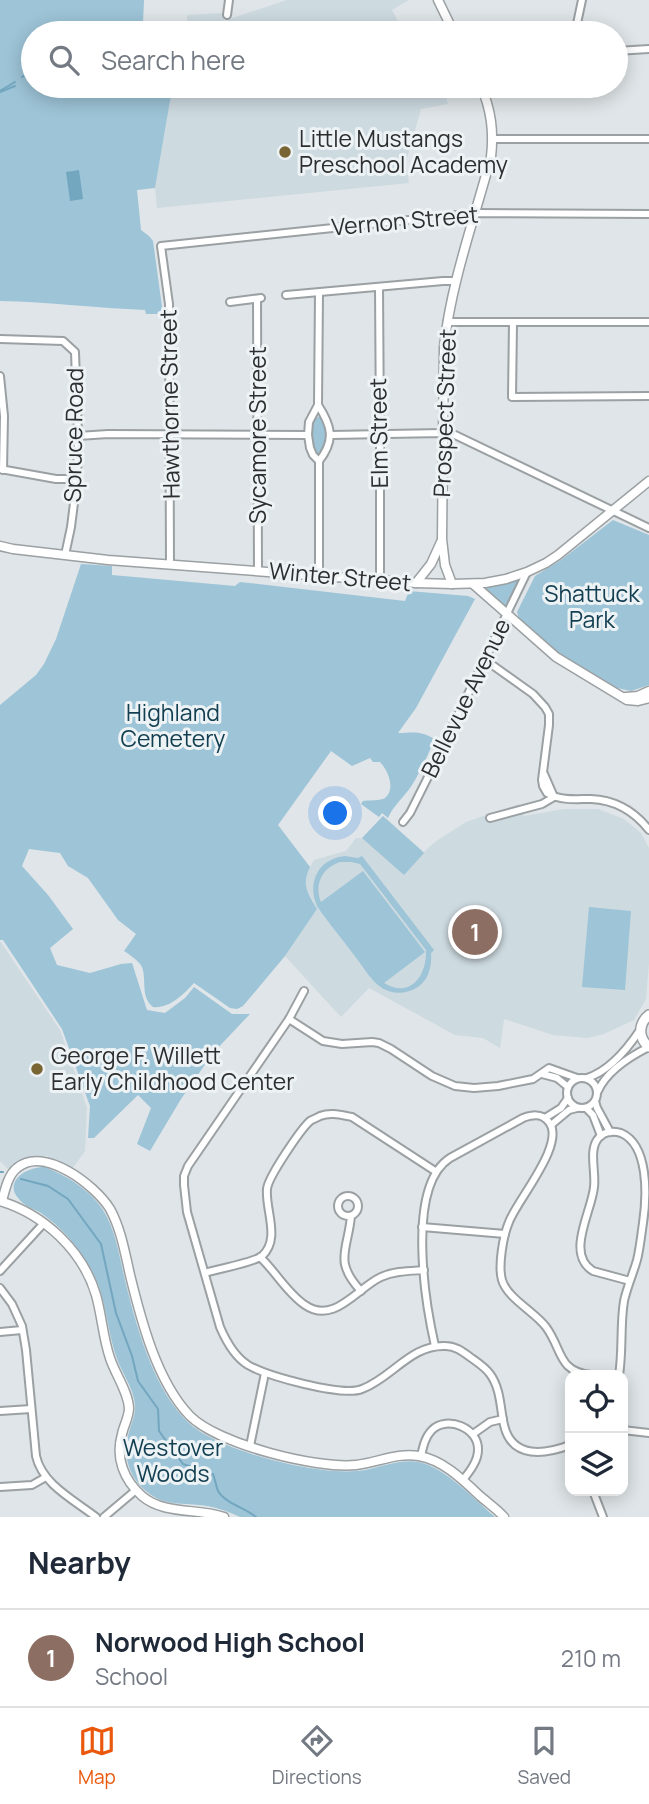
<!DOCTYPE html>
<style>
:root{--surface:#fff;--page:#f6f6f7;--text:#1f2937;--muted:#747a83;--line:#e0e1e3;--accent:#ea580c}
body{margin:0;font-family:Manrope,sans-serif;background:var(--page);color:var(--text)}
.controls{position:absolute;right:21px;bottom:21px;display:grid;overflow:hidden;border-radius:14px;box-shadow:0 4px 18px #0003}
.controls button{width:63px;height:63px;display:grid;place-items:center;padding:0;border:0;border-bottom:2px solid var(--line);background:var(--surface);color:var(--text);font:35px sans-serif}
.you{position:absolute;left:336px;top:814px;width:24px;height:24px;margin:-18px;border:5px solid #fff;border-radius:50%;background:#1a73e8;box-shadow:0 0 0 10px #1a73e833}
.badge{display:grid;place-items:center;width:46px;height:46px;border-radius:50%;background:var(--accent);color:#fff;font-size:23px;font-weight:700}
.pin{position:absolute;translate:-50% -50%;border:4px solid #fff;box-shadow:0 2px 7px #0006}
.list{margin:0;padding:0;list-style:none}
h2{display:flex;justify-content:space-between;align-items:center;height:91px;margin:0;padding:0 28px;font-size:30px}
h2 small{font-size:23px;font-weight:400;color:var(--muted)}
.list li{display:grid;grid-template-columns:46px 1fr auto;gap:21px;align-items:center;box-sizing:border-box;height:98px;padding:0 28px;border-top:2px solid var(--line)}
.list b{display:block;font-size:26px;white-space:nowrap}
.list p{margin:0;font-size:23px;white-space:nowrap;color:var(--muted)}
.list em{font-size:23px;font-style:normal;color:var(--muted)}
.icon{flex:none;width:38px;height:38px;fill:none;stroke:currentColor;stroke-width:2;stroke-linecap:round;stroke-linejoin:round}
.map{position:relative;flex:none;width:649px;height:1517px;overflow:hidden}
.search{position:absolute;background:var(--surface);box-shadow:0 4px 18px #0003;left:21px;right:21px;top:21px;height:77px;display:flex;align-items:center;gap:18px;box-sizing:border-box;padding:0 24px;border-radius:38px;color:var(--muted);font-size:26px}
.sheet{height:189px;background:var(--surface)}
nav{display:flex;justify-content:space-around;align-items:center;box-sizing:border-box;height:98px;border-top:2px solid var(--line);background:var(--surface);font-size:19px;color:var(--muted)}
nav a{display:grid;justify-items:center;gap:4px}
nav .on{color:var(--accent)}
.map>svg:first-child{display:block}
.built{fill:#cddae0}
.green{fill:#9dc4d7;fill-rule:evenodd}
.water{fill:#73a6bf}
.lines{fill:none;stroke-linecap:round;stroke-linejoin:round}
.stream{stroke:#73a6bf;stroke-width:2}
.minor-casing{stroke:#9ba0a3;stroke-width:10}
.tertiary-casing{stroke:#9ba0a3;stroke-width:11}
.secondary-casing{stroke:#9ba0a3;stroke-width:12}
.minor{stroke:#fff;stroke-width:6}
.tertiary{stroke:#fff;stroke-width:8}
.secondary{stroke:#fff;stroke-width:9}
.poi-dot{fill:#796433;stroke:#edf2f5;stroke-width:2.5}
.labels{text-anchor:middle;stroke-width:6;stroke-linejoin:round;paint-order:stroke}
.poi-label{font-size:23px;fill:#2c2e2f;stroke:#edf2f5;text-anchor:start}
.street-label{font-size:23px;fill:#2c2e2f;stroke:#edf2f5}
.park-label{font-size:23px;fill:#113e50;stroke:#edf2f5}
</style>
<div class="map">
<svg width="649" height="1517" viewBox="0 0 649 1517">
<rect width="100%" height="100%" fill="#dfe5e8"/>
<g class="built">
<path d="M287,0H409L392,10L404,33H187V15L223,13L224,21Z"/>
<path d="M174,86H443L448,104L421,109L406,162L409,183L157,208L155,188L170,101Z"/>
<path d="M519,804L524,816L564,809H598L624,819L641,833L649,848V963L646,999L634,1020L604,1034L587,1038L553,1035L504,1019L500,1048L483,1038L455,1035L369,988L341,1017L285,956L317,909L306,888L305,881L306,875L314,860L346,851L356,838H363L383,816L424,852L435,842L466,822Z"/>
<path d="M0,941L60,1030L87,1108L85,1151L72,1169L47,1156L24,1159L8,1169L0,1161Z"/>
</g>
<g class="green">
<path d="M0,0H144L143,22L152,33H33V86H174L170,101L155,188L137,190L141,230L149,236L153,241L163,314H146L145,310C97,308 49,302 0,301Z"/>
<path d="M320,416C329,428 328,444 319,455C310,445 311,432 314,419Z"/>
<path d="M613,520L649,535V685L631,691L617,688L559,653L519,618L517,612L535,576L561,560Z"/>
<path d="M81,564L112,566V575L235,586L240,582L405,601L409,591L468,596L475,599L416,708L398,733C415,733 418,730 435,739C428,754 421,771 412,785C405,796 392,807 388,818L382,813L379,817L361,804L363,801C368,800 381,801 385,798C396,789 388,770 380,762H373L370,758L352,766L331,751L278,825L310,867C301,885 308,893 317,909L285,956L243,1006L237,1009L230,1008L194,983C184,994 169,1009 153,1007C140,996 147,981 142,967C139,961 130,955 124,951L136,934L118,920L88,878L68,866L60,853L29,849L22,866L48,895L73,929L50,948L57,965L90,973L121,964L132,963L147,1010L165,1013L185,998L194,987L232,1014H250L213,1053L181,1099L150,1151L137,1144L151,1108L138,1095L94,1138H88L90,1106L62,1029L3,940H0V705L36,675L44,664L56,639Z"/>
<path d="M517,580L518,581L506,608L484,590L487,587Z"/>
<path d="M383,816L424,853L404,875L362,838Z"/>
<path d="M345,856L358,858L362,856L434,950L431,953C432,966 429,979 418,987C407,994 393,995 382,988C371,981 364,968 357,959C344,941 329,924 317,906C307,882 318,859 345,856ZM340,862H351L360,864L426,950C427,976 410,999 384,983L425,952L363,871L321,902C314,884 322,868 340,862Z"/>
<path d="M589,907L631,911L625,990L582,987Z"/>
<path d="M44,1167C66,1175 90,1190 103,1210C115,1229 119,1254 124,1276C135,1322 153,1391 190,1424C220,1451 315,1475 356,1471C376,1470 397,1458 418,1462C445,1467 475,1500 495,1517H240C227,1511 214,1506 199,1505C184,1503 166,1505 153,1496C132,1483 122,1460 128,1436C130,1426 136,1416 135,1405C134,1388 121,1372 116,1356C106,1325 106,1292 88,1264C76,1244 61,1227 41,1213C34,1209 24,1206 19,1199C3,1182 26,1167 44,1167Z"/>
</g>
<path class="water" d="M79,170L83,199L70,201L66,172Z"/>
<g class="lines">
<g class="stream">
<path d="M22,77L33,70"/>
<path d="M0,91L15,82"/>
<path d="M0,92L15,86"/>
<path d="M0,1172H3"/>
<path d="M21,1179L48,1186L68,1199L101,1244L116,1313L132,1356L138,1381L158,1409L159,1431L183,1464L213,1474C215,1479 216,1486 218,1491C225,1503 245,1508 256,1517"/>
</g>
<g class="minor-casing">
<g id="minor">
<path d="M227,15L229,0"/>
<path d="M575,33L582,0"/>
<path d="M616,51L649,49"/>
<path d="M493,139H649"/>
<path d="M379,287L380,434V580"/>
<path d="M319,293L318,405L309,422L308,435L310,448L313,455L319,461"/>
<path d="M286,295L443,281H456"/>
<path d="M257,299L258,570"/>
<path d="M230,302L261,298"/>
<path d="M447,322H649"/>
<path d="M513,322L512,397L649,396"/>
<path d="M0,339L63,341L75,352L78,436L77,479L71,527L65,555"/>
<path d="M0,376L4,416L3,470"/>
<path d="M318,405C331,425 336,440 319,461V575"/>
<path d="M331,435L443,433L453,434L649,528"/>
<path d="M78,436L108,434L308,435"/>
<path d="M0,469L56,479H77"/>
<path d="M170,563L169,304L161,246L476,213L649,214"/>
<path d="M484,659L533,694L545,707L549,714V725L542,780L543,786L547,793C561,801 576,799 591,799C615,800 635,812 649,830"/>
<path d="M544,774L554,797"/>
<path d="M490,818L542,804L554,797"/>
<path d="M403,822L410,813L426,781L527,572"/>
<path d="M304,991L289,1019L188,1166L184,1176V1185L187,1212L220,1327C226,1341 235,1357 248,1365C267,1376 342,1397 362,1389C392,1378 411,1344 446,1346C455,1346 462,1351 470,1357C477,1362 485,1367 490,1374C501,1389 500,1408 504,1425C512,1460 546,1454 570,1445"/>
<path d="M289,1019L323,1041L342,1044L372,1042L379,1043L391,1049L432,1076L455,1086L474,1088L498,1086L533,1079L549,1068L577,1078"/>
<path d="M542,1074L557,1078L568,1087"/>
<circle cx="582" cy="1093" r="15"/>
<path d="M587,1078C609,1071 628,1048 640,1030"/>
<path d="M598,1091C607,1071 629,1057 649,1047"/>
<path d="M595,1101L597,1108L610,1132"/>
<path d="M586,1108L593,1115L601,1136"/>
<path d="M545,1118L561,1108L568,1098"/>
<path d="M551,1125L569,1110L577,1108"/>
<circle cx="348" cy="1206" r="10"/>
<path d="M351,1216C348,1250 333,1261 361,1291"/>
<path d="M422,1227L505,1234"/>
<path d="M260,1257C276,1272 287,1293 305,1305C334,1325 357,1288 381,1277C394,1271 409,1271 424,1270"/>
<path d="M0,1271L44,1223"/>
<path d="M205,1273C217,1269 253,1263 262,1256C281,1239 265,1210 267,1189C268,1177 301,1129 310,1121C313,1119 317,1118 320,1116C331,1112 341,1115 352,1117L435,1171"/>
<path d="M0,1288L12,1304L22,1326L26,1350L36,1456C42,1484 74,1500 96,1517"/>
<path d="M0,1332L22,1330"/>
<path d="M435,1346C425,1302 406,1186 450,1158L523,1118C532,1115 541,1113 548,1121C568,1142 517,1200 509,1222C503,1236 498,1266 502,1280C507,1298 535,1312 546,1327C563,1350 557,1371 591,1375"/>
<path d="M619,1375C623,1351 620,1325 624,1301C627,1287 633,1274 637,1260C640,1248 641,1236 643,1223C647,1196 649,1145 621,1133C613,1130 602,1132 597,1140C589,1152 596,1173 594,1187C592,1211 565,1254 593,1271L630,1281"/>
<path d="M0,1411L31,1409"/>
<path d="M623,1430L649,1433"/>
<path d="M473,1434L490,1422L503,1419"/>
<path d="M250,1446L265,1373"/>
<path d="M421,1456C423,1447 425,1437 432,1430C447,1415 479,1428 478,1450C478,1461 470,1471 463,1480"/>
<path d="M0,1487L32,1485L46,1477"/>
<path d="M593,1491L603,1517"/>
<path d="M104,1517L136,1490"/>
</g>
</g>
<g class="tertiary-casing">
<g id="tertiary">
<path d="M438,0L454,33"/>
<path d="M0,546L13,549L108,560L416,583L452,584L485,583L506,579L527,572L546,563L558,555L649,481"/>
<path d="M416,583L431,564L441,542"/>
<path d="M452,584L445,565L442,539L444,347C451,283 474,220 491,157C494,131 491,110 481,86"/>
<path d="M473,584L556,657L627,700L638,701L649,698"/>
<path d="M626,697L638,696L649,691"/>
<path d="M0,1201C44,1214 83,1251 96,1295C102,1316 103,1338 110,1358C115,1374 128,1391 129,1408C129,1417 124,1425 122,1434C115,1458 124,1480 142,1496C164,1515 198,1508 224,1517"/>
<path d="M2,1201C5,1190 8,1175 17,1168C44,1145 96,1186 110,1209C121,1229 125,1253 130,1275C141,1320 157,1382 190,1416C218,1444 316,1469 356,1465C377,1463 397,1452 419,1456C443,1460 463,1480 480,1496C488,1503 497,1509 504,1517"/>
</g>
</g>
<g class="secondary-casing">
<path id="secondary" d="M649,1015C638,1024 638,1038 649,1047"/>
</g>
<use href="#minor" class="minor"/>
<use href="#tertiary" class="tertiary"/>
<use href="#secondary" class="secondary"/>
</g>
<g class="poi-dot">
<circle cx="285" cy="152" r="7"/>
<circle cx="37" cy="1069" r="7"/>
</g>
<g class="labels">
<g class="poi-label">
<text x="299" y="147">Little Mustangs<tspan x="299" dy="26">Preschool Academy</tspan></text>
<text x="51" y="1064">George F. Willett<tspan x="51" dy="26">Early Childhood Center</tspan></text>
</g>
<g class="street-label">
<text transform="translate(405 221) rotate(-5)" y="8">Vernon Street</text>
<text transform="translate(170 404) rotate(-91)" y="8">Hawthorne Street</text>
<text transform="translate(445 413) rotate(-88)" y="8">Prospect Street</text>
<text transform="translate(379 433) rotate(-91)" y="8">Elm Street</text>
<text transform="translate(74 435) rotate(-89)" y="8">Spruce Road</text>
<text transform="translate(258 435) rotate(-90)" y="8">Sycamore Street</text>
<text transform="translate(340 577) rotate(5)" y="8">Winter Street</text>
<text transform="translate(466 698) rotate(-64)" y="8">Bellevue Avenue</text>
</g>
<g class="park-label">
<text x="592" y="602">Shattuck<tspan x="592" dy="26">Park</tspan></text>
<text x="173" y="721">Highland<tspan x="173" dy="26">Cemetery</tspan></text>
<text x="173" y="1456">Westover<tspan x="173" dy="26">Woods</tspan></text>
</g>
</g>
</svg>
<div class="controls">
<button><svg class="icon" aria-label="locate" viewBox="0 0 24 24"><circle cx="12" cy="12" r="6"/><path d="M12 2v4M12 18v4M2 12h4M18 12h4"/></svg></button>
<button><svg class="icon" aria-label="layers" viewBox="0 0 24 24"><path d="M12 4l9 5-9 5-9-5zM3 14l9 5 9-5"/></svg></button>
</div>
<div class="you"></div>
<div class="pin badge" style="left:475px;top:932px;background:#8d6e63">1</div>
<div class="search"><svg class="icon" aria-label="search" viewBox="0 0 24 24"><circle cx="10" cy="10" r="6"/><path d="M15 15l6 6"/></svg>Search here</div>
</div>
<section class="sheet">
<h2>Nearby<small></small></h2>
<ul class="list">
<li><span class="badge" style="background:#8d6e63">1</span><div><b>Norwood High School</b><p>School</p></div><em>210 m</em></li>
</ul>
</section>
<nav>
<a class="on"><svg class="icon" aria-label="map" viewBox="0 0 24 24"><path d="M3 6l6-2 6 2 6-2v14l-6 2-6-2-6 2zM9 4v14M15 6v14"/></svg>Map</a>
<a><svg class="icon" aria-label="directions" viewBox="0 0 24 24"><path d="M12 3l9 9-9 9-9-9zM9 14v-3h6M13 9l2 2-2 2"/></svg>Directions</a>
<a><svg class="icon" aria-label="saved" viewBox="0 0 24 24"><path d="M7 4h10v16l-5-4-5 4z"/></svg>Saved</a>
</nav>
